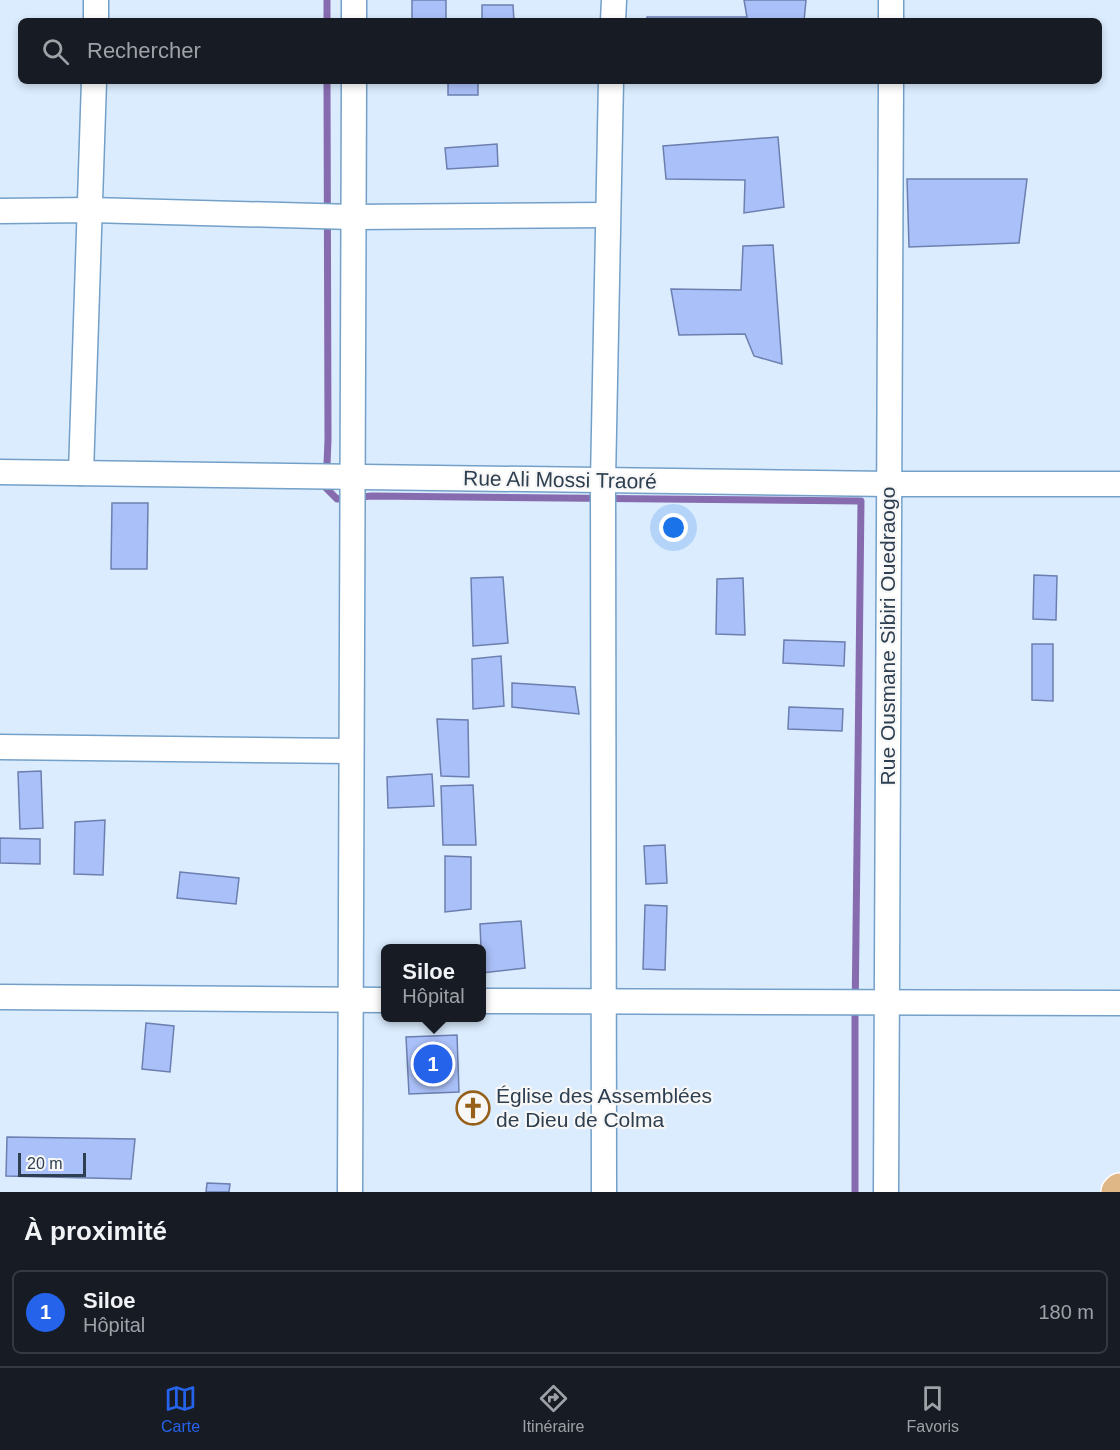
<!DOCTYPE html>
<html lang="fr">
<meta charset="utf-8">
<style>
:root{--surface:#171b24;--page:#242831;--text:#f1f3f6;--muted:#9ea1a6;--line:#363941;--accent:#2563eb}
body{margin:0;font-family:Arial,sans-serif;background:var(--page);color:var(--text)}
.scale{position:absolute;left:18px;bottom:15px;width:68px;box-sizing:border-box;padding-left:6px;border:3px solid #2d3f50;border-top:0;font-size:16px;line-height:21px;white-space:nowrap;color:#2d3f50;-webkit-text-stroke:4px #f7f7f7;paint-order:stroke}
.you{position:absolute;left:674px;top:528px;width:21px;height:21px;margin:-15px;border:4px solid #fff;border-radius:50%;background:#1a73e8;box-shadow:0 0 0 9px #1a73e833}
.badge{display:grid;place-items:center;width:39px;height:39px;border-radius:50%;background:var(--accent);color:#fff;font-size:20px;font-weight:700}
.pin{position:absolute;translate:-50% -50%;border:3px solid #fff;box-shadow:0 2px 6px #0006}
.popup{position:absolute;left:381px;top:944px;width:105px;height:78px;box-sizing:border-box;display:grid;place-content:center;border-radius:9px;background:var(--surface);filter:drop-shadow(0 2px 4px #0005);font-size:20px;white-space:nowrap;color:var(--muted)}
.popup b{font-size:22px;color:var(--text)}
.popup::after{content:'';position:absolute;left:50%;top:100%;margin-left:-12px;border:12px solid transparent;border-top-color:var(--surface)}
.list{margin:0;padding:0;list-style:none}
h2{display:flex;justify-content:space-between;align-items:center;height:78px;margin:0;padding:0 24px;font-size:26px}
h2 small{font-size:20px;font-weight:400;color:var(--muted)}
.list li{display:grid;grid-template-columns:39px 1fr auto;gap:18px;align-items:center;box-sizing:border-box;height:84px;margin:0 12px 12px;padding:0 12px;border:2px solid var(--line);border-radius:9px}
.list b{display:block;font-size:22px;white-space:nowrap}
.list p{margin:0;font-size:20px;white-space:nowrap;color:var(--muted)}
.list em{font-size:20px;font-style:normal;color:var(--muted)}
.icon{flex:none;width:33px;height:33px;fill:none;stroke:currentColor;stroke-width:2;stroke-linecap:round;stroke-linejoin:round}
.map{position:relative;flex:none;width:1120px;height:1192px;overflow:hidden}
.search{position:absolute;background:var(--surface);box-shadow:0 3px 9px #0003;left:18px;right:18px;top:18px;height:66px;display:flex;align-items:center;gap:15px;box-sizing:border-box;padding:0 21px;border-radius:9px;color:var(--muted);font-size:22px}
.sheet{height:174px;background:var(--surface)}
nav{display:flex;justify-content:space-around;align-items:center;box-sizing:border-box;height:84px;border-top:2px solid var(--line);background:var(--surface);font-size:16px;color:var(--muted)}
nav a{display:grid;justify-items:center;gap:3px}
nav .on{color:var(--accent)}
.map>svg:first-child{display:block}
.lines{fill:none;stroke-linecap:round;stroke-linejoin:round}
.stream{stroke:#876baf;stroke-width:7}
.building{fill:#aac0f8;stroke:#6c7faf;stroke-width:1.5}
.minor-casing{stroke:#74a0c8;stroke-width:27}
.primary-casing{stroke:#fff;stroke-width:36}
.minor{stroke:#fff;stroke-width:24}
.primary{stroke:#dfb685;stroke-width:33}
.labels{text-anchor:middle;stroke-width:4.5;stroke-linejoin:round;paint-order:stroke}
.street-label{font-size:21px;fill:#2d3f50;stroke:#f7f7f7}
.poi-label{font-size:21px;fill:#2d3f50;stroke:#f7f7f7;text-anchor:start}
</style>
<div class="map">
<svg width="1120" height="1192" viewBox="0 0 1120 1192">
<rect width="100%" height="100%" fill="#daecfe"/>
<g class="lines">
<g class="stream">
<path d="M327,0V21"/>
<path d="M327,81L328,440L326,488L337,499L372,496L861,501L855,1019V1192"/>
</g>
</g>
<g class="building">
<rect x="412" y="0" width="34" height="21"/>
<path d="M744,0H806L804,21H647V17H747Z"/>
<path d="M482,5H513L514,21H482Z"/>
<rect x="448" y="81" width="30" height="14"/>
<path d="M778,137L784,207L744,213L745,180L666,179L663,146Z"/>
<path d="M497,144L498,166L447,169L445,148Z"/>
<path d="M907,179H1027L1019,243L909,247Z"/>
<path d="M773,245L782,364L754,356L745,334L679,335L671,289L741,290L743,246Z"/>
<path d="M112,503H148L147,569H111Z"/>
<path d="M1034,575L1057,576L1056,620L1033,619Z"/>
<path d="M503,577L508,643L473,646L471,578Z"/>
<path d="M743,578L745,635L716,634L717,579Z"/>
<path d="M784,640L845,642L844,666L783,663Z"/>
<path d="M1032,644H1053V701L1032,700Z"/>
<path d="M501,656L504,706L473,709L472,659Z"/>
<path d="M512,683L575,687L579,714L512,707Z"/>
<path d="M789,707L843,709L842,731L788,729Z"/>
<path d="M437,719L468,720L469,777L441,776Z"/>
<path d="M41,771L43,828L20,829L18,772Z"/>
<path d="M432,774L434,806L388,808L387,777Z"/>
<path d="M473,785L476,845H443L441,786Z"/>
<path d="M105,820L103,875L74,874L75,822Z"/>
<path d="M0,838L40,839V864L0,863Z"/>
<path d="M665,845L667,883L646,884L644,846Z"/>
<path d="M445,856L471,857V909L445,912Z"/>
<path d="M180,872L239,878L236,904L177,898Z"/>
<path d="M645,905L667,906L665,970L643,969Z"/>
<path d="M521,921L525,968L482,973L480,924Z"/>
<path d="M146,1023L174,1026L170,1072L142,1069Z"/>
<path d="M457,1035L459,1092L409,1094L406,1037Z"/>
<path d="M7,1137L135,1139L131,1179L6,1176Z"/>
<path d="M207,1183L230,1184L229,1192H206Z"/>
</g>
<g class="lines">
<g class="minor-casing">
<g id="minor">
<path d="M96,21V0"/>
<path d="M354,21V0"/>
<path d="M613,21L614,0"/>
<path d="M891,21V0"/>
<path d="M0,211L91,210L353,217L607,215"/>
<path d="M0,472L889,484H1120"/>
<path d="M81,473L94,81"/>
<path d="M0,747L351,751"/>
<path d="M0,997L385,1000"/>
<path d="M481,1001L1120,1003"/>
<path d="M350,1192L354,81"/>
<path d="M604,1192L603,480L611,81"/>
<path d="M886,1192L891,81"/>
</g>
</g>
<g class="primary-casing">
<path id="primary" d="M1118,1192L1120,1190"/>
</g>
<use href="#minor" class="minor"/>
<use href="#primary" class="primary"/>
</g>
<defs>
<g id="church-ring" transform="scale(1.725)"><circle r="9.5" fill="#f7f7f7" stroke="#97601a" stroke-width="1.5"/><path d="M-1.2-6h2.4v3.5h3.3v2.4h-3.3V6h-2.4V-.1h-3.3v-2.4h3.3Z" fill="#97601a"/></g>
</defs>
<g fill-rule="evenodd">
<use href="#church-ring" x="473" y="1108"/>
</g>
<g class="labels">
<g class="street-label">
<text transform="translate(560 480) rotate(1)" y="7">Rue Ali Mossi Traoré</text>
<text transform="translate(888 636) rotate(-90)" y="7">Rue Ousmane Sibiri Ouedraogo</text>
</g>
<g class="poi-label">
<text x="496" y="1103">Église des Assemblées<tspan x="496" dy="24">de Dieu de Colma</tspan></text>
</g>
</g>
</svg>
<div class="scale">20 m</div>
<div class="you"></div>
<div class="pin badge" style="left:433px;top:1064px">1</div>
<div class="popup"><b>Siloe</b>Hôpital</div>
<div class="search"><svg class="icon" aria-label="search" viewBox="0 0 24 24"><circle cx="10" cy="10" r="6"/><path d="M15 15l6 6"/></svg>Rechercher</div>
</div>
<section class="sheet">
<h2>À proximité<small></small></h2>
<ul class="list">
<li><span class="badge">1</span><div><b>Siloe</b><p>Hôpital</p></div><em>180 m</em></li>
</ul>
</section>
<nav>
<a class="on"><svg class="icon" aria-label="map" viewBox="0 0 24 24"><path d="M3 6l6-2 6 2 6-2v14l-6 2-6-2-6 2zM9 4v14M15 6v14"/></svg>Carte</a>
<a><svg class="icon" aria-label="directions" viewBox="0 0 24 24"><path d="M12 3l9 9-9 9-9-9zM9 14v-3h6M13 9l2 2-2 2"/></svg>Itinéraire</a>
<a><svg class="icon" aria-label="saved" viewBox="0 0 24 24"><path d="M7 4h10v16l-5-4-5 4z"/></svg>Favoris</a>
</nav>
